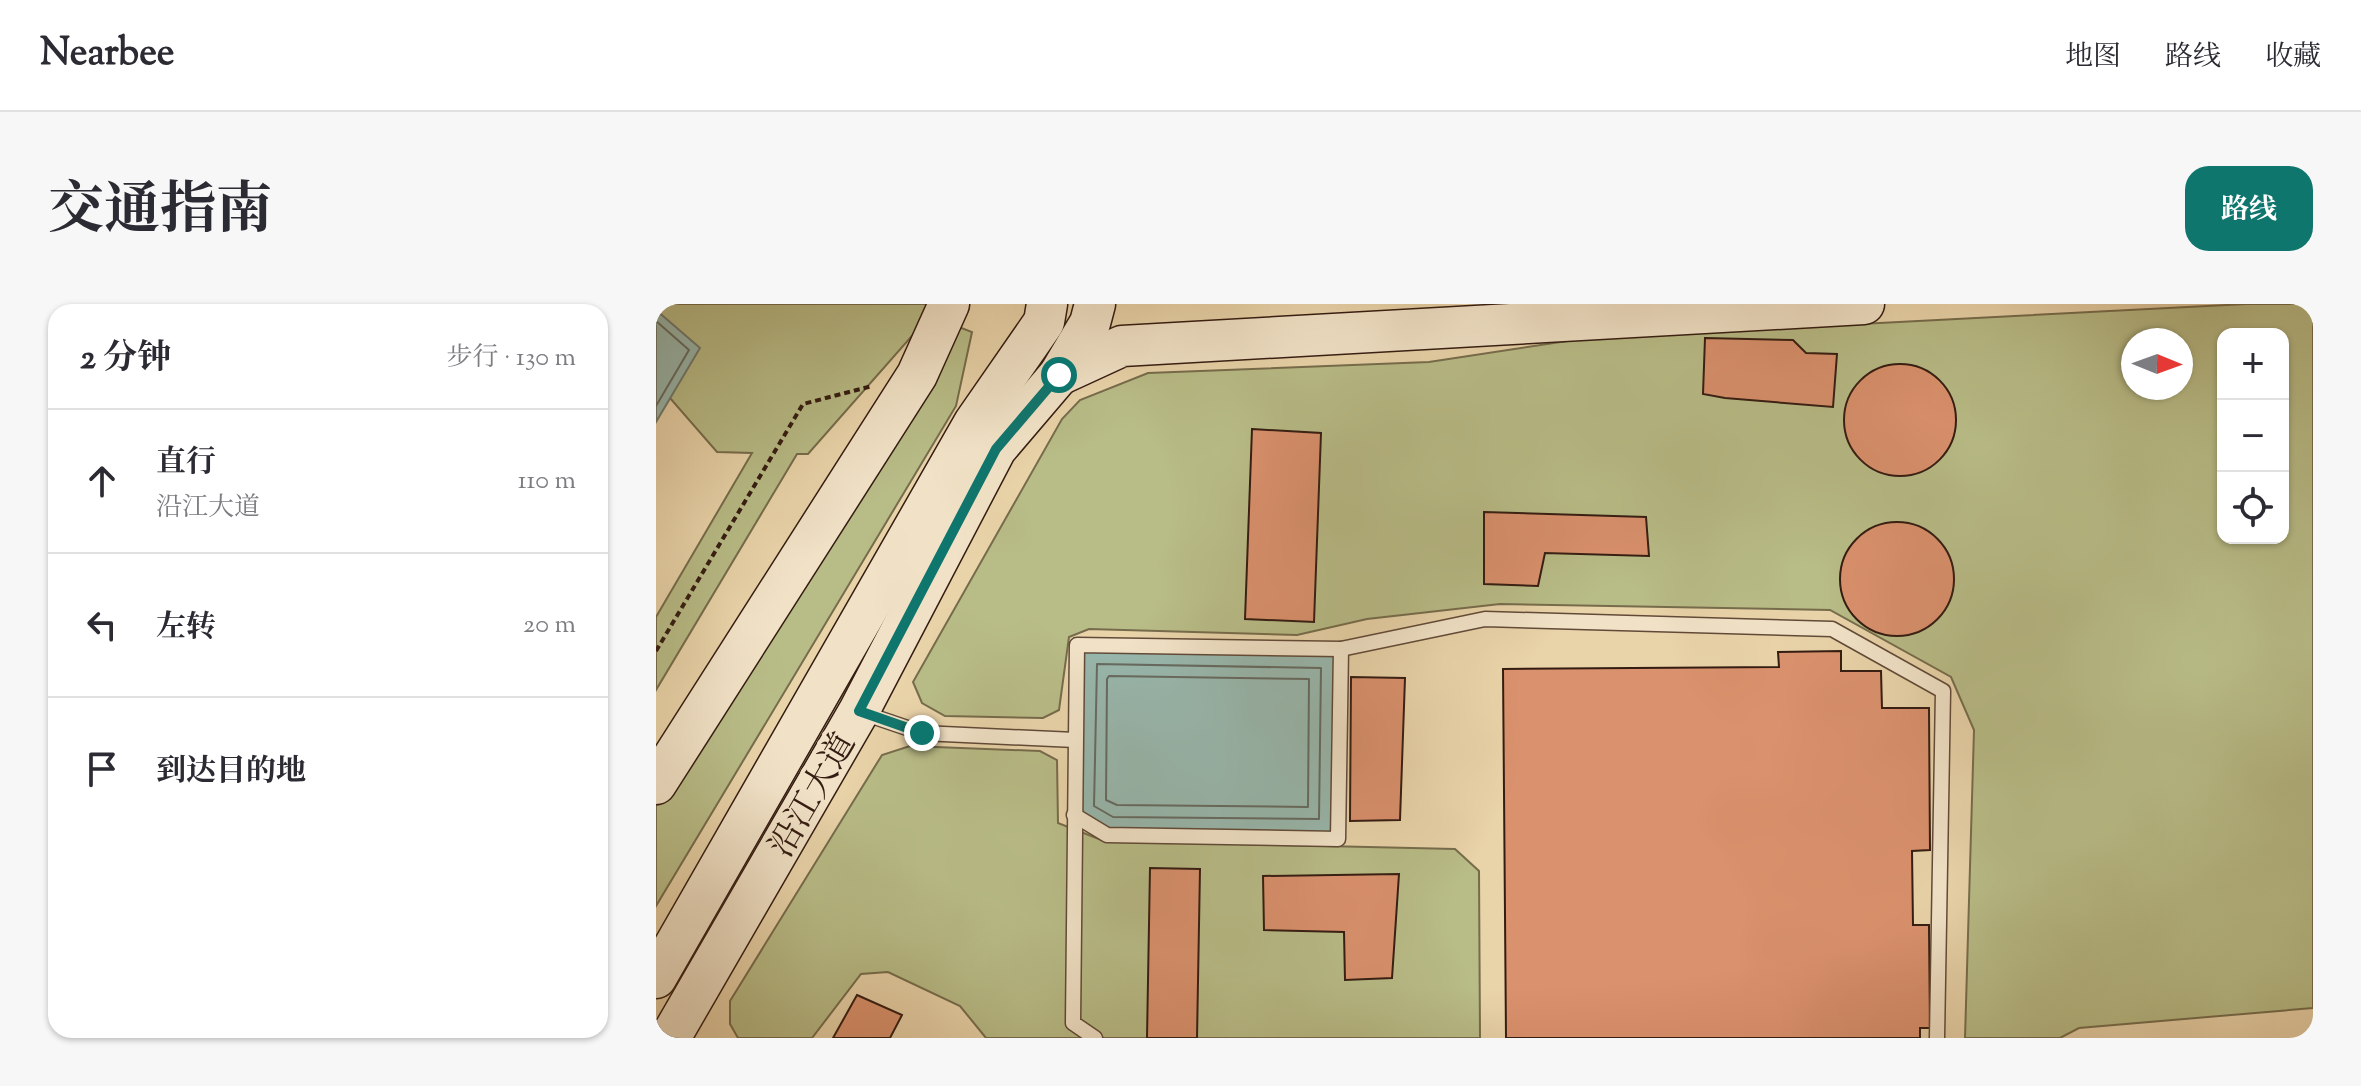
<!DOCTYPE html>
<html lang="zh">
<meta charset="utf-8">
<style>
:root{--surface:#fff;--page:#f7f7f7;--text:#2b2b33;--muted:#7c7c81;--line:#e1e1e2;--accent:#0f766e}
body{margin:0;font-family:"Sorts Mill Goudy","Noto Serif SC",serif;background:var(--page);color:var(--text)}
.controls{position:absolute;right:24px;top:24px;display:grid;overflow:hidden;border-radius:16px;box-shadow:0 2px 6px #0004}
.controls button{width:72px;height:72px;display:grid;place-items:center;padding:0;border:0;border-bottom:2px solid var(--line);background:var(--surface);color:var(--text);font:40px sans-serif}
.compass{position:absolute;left:1465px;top:24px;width:72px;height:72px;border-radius:50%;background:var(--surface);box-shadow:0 2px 6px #0004;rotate:91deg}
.stop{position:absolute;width:24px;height:24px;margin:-18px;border:6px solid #0f766e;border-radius:50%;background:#fff}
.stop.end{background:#0f766e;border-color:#fff;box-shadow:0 2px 8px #0008}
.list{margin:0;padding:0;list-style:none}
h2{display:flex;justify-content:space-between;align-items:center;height:104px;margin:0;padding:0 32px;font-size:34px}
h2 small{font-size:26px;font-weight:400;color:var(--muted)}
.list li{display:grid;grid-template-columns:52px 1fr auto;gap:24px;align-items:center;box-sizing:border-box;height:144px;padding:0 32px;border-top:2px solid var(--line)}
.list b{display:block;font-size:30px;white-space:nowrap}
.list p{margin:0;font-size:26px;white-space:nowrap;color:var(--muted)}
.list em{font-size:26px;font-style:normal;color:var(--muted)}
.icon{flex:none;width:44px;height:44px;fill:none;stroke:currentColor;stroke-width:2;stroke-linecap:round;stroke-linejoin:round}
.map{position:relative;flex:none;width:1657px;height:734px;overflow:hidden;border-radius:24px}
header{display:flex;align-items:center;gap:48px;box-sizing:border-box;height:112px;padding:0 40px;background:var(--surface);border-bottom:2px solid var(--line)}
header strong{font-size:38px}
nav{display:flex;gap:44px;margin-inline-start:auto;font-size:28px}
.intro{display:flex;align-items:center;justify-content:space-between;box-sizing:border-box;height:192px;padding:0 48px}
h1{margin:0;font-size:56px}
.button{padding:20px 36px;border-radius:24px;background:var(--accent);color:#fff;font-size:28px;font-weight:700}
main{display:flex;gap:48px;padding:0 48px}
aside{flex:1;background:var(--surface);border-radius:24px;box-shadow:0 2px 6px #0004}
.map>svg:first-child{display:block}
.green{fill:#b8bc87;stroke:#766c4c;stroke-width:2;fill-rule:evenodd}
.water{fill:#98b7ad;stroke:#70796f;stroke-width:2}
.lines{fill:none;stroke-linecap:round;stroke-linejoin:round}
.shore{stroke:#666a60;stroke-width:2}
.building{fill:#da916d;stroke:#341c12;stroke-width:2}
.lane-casing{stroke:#614a38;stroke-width:17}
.secondary-casing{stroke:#341c12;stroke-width:43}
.path{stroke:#341c12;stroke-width:4;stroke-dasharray:6 4;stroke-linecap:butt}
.lane{stroke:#f1e2c7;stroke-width:14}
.secondary{stroke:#f1e2c7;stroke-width:40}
.route{stroke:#0f766e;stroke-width:10}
.labels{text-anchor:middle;stroke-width:8;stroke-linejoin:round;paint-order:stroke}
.street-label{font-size:34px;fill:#341c12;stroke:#f1e2c7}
</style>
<header>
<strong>Nearbee</strong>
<nav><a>地图</a><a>路线</a><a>收藏</a></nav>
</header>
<div class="intro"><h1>交通指南</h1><a class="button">路线</a></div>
<main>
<aside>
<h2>2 分钟<small>步行 · 130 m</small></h2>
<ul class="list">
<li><svg class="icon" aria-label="ahead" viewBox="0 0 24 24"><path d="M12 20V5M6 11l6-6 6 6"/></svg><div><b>直行</b><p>沿江大道</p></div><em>110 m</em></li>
<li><svg class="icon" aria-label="left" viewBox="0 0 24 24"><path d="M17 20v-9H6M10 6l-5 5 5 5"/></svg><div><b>左转</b></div><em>20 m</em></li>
<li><svg class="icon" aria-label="arrive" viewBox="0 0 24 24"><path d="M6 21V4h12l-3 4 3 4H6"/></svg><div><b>到达目的地</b></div></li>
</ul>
</aside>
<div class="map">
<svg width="1657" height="734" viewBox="0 0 1657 734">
<rect width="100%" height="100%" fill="#e9d3a9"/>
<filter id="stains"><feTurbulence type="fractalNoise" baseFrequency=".0025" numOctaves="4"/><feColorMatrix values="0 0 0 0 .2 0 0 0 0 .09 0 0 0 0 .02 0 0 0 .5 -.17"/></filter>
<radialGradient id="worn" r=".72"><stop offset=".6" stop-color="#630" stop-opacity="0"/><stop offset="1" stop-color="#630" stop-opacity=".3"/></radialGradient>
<g class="green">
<path d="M0,0H284L152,150H141L0,386V313L96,149L61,148L0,78Z"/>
<path d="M1590,0H1657V704L1423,724L1404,734H1309L1318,426L1295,373L1174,306L844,300L711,315L641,331L433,325L413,333L403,406L387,414L289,412L266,399L257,378L406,115L424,96L492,69L773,58L931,34ZM1567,30H1627V234H1567ZM1477,36H1525V84H1477Z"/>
<path d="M285,16L316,28L300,102L0,602V480Z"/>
<path d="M254,442L384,447L401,456L402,519L448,537L799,545L823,567L824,734H330L304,702L232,668L205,670L156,734H82L74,720V697L226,451Z"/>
</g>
<g class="water">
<path d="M0,6L44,44L0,118Z"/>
<path d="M421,341L685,345L682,535L451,531L418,511Z"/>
</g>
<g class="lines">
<g class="shore">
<path d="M0,17L33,46L0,102"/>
<path d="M441,360L665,364L663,515L457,513L438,502Z"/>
<path d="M453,372L653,375L652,503L461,501L450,496L451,375Z"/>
</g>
</g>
<g class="building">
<path d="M1049,34L1137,36L1150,49L1181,50L1177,103L1069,94L1047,90Z"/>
<circle cx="1244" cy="116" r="56"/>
<path d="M596,125L665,129L658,318L589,315Z"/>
<path d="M828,208L990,213L993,252L889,249L882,282L828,280Z"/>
<circle cx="1241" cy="275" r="57"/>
<path d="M1185,347V367H1225L1226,404H1273L1274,546L1256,547L1257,621H1273L1274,724H1264V734H850L847,365L1123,363L1122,348Z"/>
<path d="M695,373L749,374L744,516L694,517Z"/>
<path d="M494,564L544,565L541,734H491Z"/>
<path d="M743,570L736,674L689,676L688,628L608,626L607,572Z"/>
<path d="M201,691L246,711L234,734H177Z"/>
</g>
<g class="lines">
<g class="lane-casing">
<g id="lane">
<path d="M207,409L266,429L419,436"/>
<path d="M418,511L451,531L682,535L685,345"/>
<path d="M439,734L417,719L421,341L685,345L829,315L1176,325L1287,387L1281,734"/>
</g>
</g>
<g class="secondary-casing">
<g id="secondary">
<path d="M403,71L466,42L1208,0"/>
<path d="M0,480L261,71L293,0"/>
<path d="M0,674L318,119L388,18L391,0"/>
<path d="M14,734L203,407L340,145L403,71L434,19L439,0"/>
</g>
</g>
<path class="path" d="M0,347L147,100L216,82"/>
<use href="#lane" class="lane"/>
<use href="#secondary" class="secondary"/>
</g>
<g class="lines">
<path class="route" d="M266,429L203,407L340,145L403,71"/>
</g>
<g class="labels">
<g class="street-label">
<text transform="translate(155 490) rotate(-60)" y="12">沿江大道</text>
</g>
</g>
<rect width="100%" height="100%" filter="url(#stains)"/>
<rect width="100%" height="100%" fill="url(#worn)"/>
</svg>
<div class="controls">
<button>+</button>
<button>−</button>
<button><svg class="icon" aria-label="locate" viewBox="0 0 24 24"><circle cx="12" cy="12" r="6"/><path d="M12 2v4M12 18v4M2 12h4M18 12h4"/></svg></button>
</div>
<svg class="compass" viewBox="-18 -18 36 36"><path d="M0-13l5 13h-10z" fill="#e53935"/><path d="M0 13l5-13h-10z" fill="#7c7c81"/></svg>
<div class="stop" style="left:403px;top:71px"></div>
<div class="stop end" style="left:266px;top:429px"></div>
</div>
</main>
